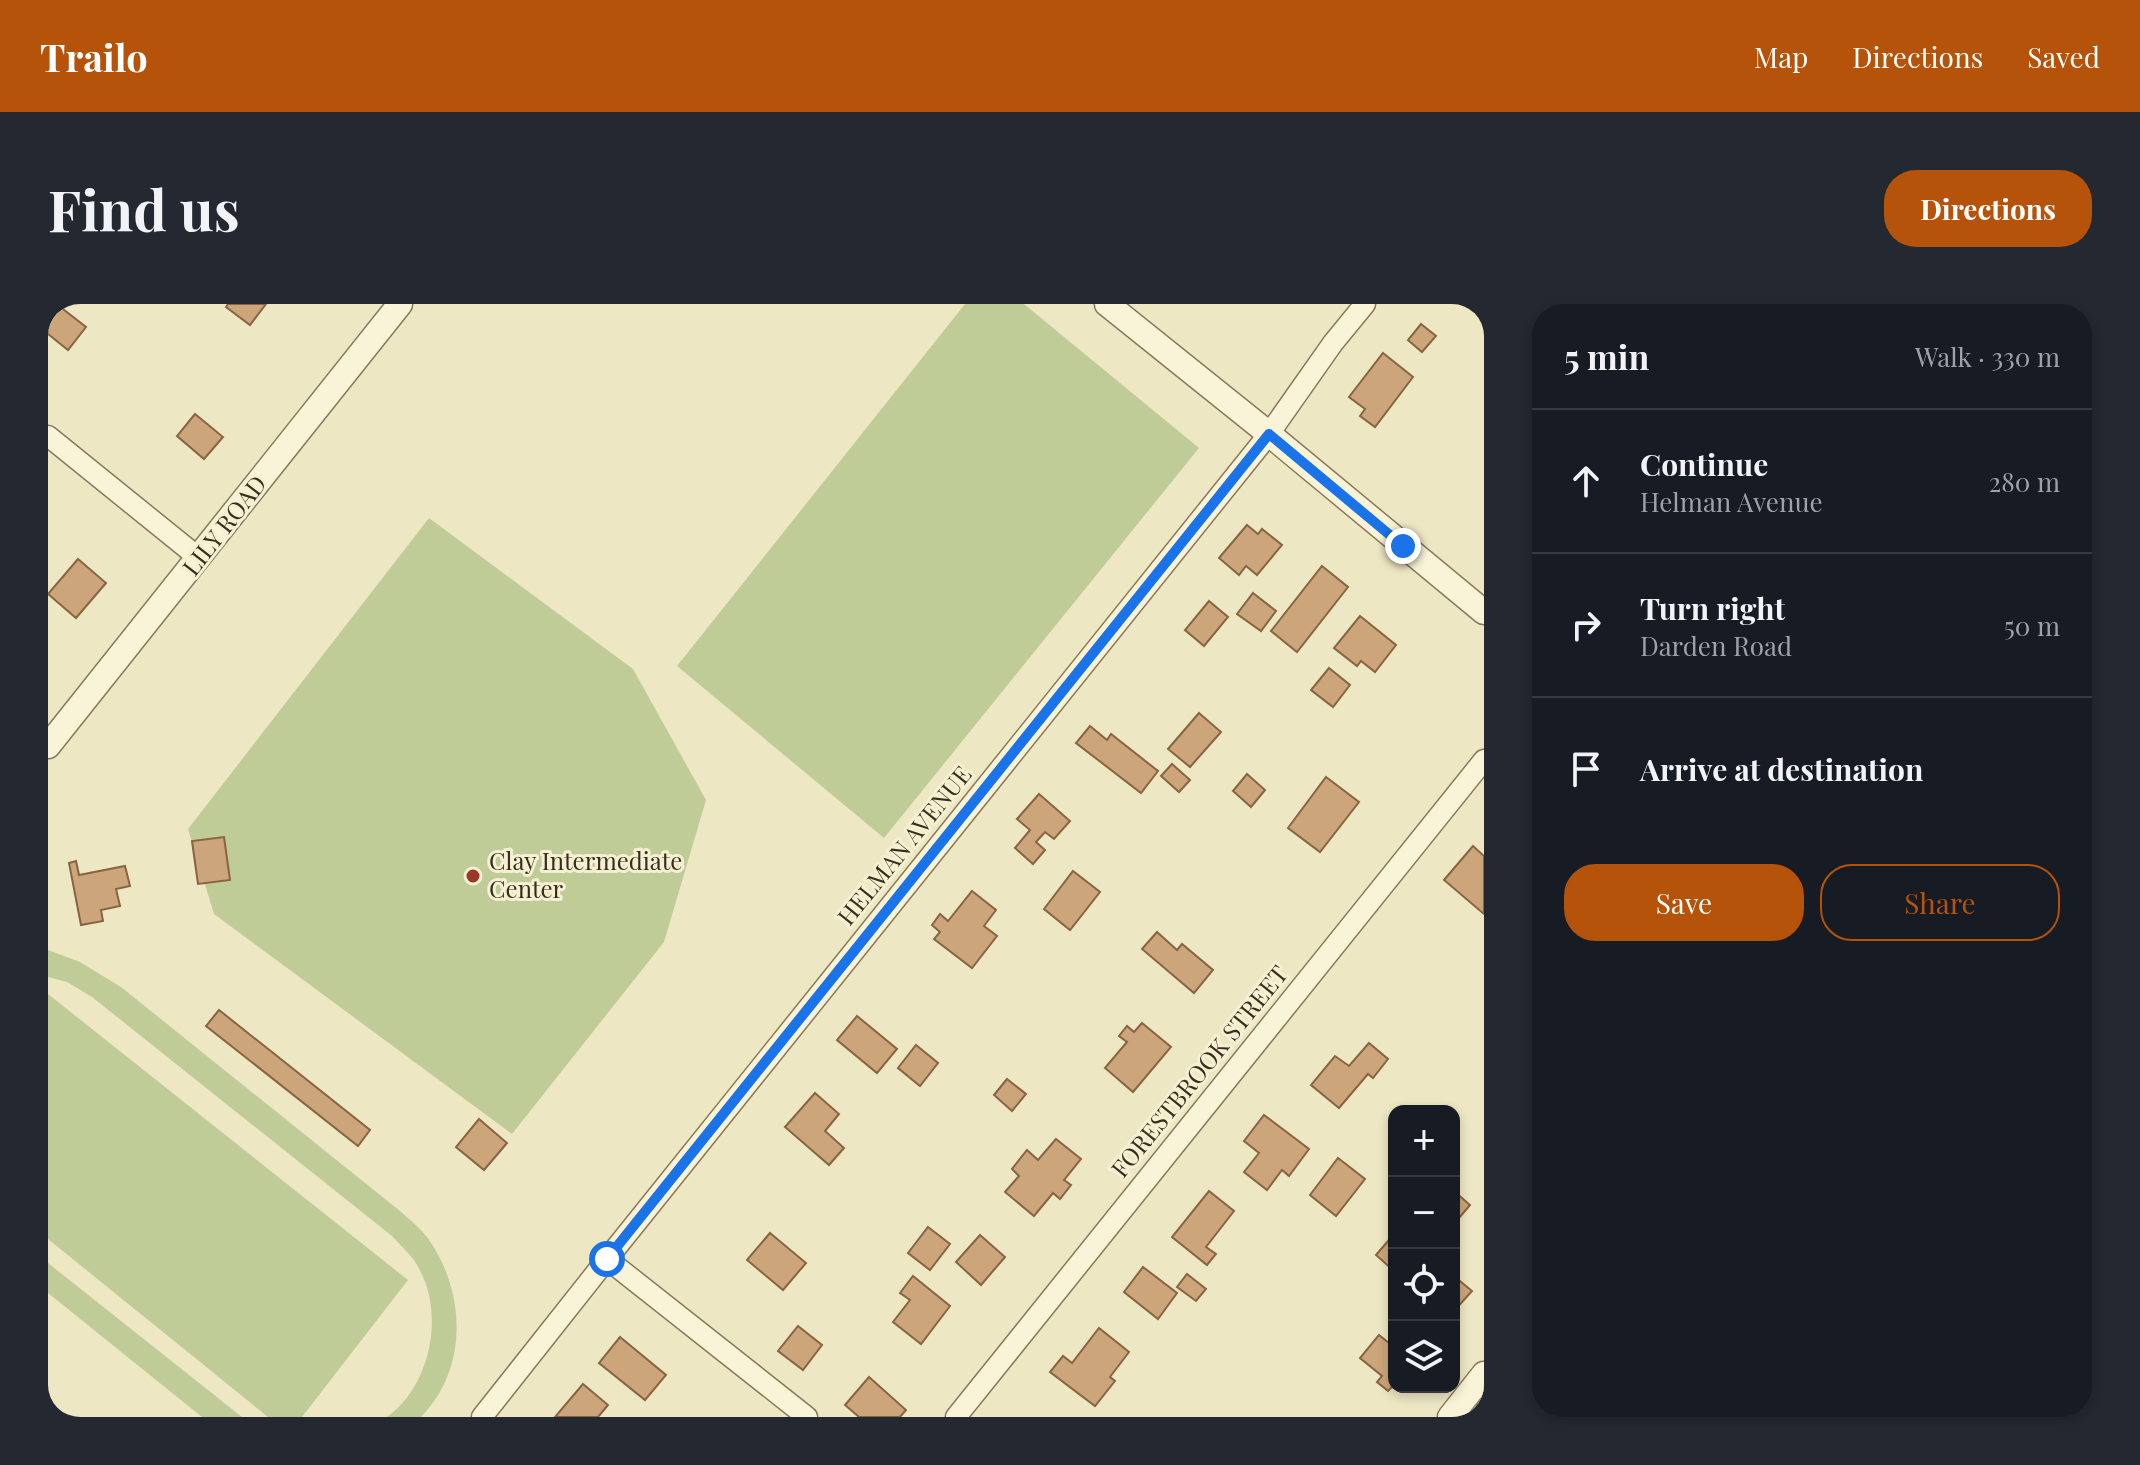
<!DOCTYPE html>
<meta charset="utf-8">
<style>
:root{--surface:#171b24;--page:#242831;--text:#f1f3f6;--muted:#9ea1a6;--line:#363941;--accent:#b45309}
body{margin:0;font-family:"Playfair Display",serif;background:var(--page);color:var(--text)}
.controls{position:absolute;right:24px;bottom:24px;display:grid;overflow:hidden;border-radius:16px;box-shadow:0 4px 12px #0003}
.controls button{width:72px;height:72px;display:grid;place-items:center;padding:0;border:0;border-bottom:2px solid var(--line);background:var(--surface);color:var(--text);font:40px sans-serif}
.stop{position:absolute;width:24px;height:24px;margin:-18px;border:6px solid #1a73e8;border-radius:50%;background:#fff}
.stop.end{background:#1a73e8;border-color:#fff;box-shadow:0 2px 8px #0008}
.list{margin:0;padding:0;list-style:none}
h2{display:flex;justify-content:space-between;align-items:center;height:104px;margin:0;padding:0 32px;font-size:34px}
h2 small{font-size:26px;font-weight:400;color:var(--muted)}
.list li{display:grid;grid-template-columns:52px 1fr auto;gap:24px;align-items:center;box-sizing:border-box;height:144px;padding:0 32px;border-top:2px solid var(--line)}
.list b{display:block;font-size:30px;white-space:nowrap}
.list p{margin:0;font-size:26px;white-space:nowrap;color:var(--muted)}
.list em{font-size:26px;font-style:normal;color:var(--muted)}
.actions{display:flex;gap:16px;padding:24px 32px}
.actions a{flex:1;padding:18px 0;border:2px solid var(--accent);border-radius:32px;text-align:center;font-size:28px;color:var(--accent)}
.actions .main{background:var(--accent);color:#fff}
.icon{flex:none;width:44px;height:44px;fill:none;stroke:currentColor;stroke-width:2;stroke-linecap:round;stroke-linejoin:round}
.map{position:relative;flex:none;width:1436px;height:1113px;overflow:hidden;border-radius:32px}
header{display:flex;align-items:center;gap:48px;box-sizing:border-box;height:112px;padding:0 40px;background:var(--accent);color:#fff}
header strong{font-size:38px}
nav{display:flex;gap:44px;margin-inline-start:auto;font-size:28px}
.intro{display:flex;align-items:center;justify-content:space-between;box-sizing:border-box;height:192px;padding:0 48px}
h1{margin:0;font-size:56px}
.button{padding:20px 36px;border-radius:32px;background:var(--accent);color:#fff;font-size:28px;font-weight:700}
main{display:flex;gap:48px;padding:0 48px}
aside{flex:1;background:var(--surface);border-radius:32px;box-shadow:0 4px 12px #0003}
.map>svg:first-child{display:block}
.green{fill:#c0cc98}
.building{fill:#cca67a;stroke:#886540;stroke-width:2}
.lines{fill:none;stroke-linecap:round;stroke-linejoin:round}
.minor-casing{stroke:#89795a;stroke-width:23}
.tertiary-casing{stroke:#89795a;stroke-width:27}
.minor{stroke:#f9f3d7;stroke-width:20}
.tertiary{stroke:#f9f3d7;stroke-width:24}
.route{stroke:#1a73e8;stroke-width:10}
.poi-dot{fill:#98372a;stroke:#f6f0d3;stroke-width:3}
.labels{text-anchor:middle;stroke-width:6;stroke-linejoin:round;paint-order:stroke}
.street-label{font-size:24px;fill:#392e1e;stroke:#f6f0d3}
.poi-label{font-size:24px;fill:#392e1e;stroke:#f6f0d3;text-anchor:start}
</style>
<header>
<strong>Trailo</strong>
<nav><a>Map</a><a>Directions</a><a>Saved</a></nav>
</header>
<div class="intro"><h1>Find us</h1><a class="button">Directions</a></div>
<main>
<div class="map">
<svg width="1436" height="1113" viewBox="0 0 1436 1113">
<rect width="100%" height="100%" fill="#eee7c4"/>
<g class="green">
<path d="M917,0H976L1151,144L836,534L629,362Z"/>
<path d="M381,214L585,365L658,496L616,638L464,830L166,610L140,525Z"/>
<path d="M0,646L32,658L73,683L352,907C361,915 372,924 379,933C418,987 421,1064 373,1113H339C385,1080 399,1002 365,955C359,947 351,940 344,932L44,693L19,678L0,673Z"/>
<path d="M0,690L360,976L254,1113H220L0,935Z"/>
<path d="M0,959L194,1113H154L0,989Z"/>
</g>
<g class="building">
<path d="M180,0H218L202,21L178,3Z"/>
<path d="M11,2L38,23L20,46L0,30V16Z"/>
<path d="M1373,20L1388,32L1374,48L1360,36Z"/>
<path d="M1335,49L1365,73L1327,123L1312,112L1317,105L1301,93Z"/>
<path d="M147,110L175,133L156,155L129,132Z"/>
<path d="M1199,221L1210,230L1214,225L1234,241L1209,271L1198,262L1191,271L1171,254Z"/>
<path d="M30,255L58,279L28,314L0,290Z"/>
<path d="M1274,262L1300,283L1249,348L1223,327Z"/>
<path d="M1205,289L1228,307L1213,327L1189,310Z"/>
<path d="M1161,297L1180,313L1156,342L1137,326Z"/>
<path d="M1312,312L1348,341L1327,368L1313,357L1309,362L1286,344Z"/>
<path d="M1281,364L1302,381L1285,403L1263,386Z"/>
<path d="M1151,409L1173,428L1142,463L1120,445Z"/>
<path d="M1042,422L1059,436L1063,430L1110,467L1093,489L1028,439Z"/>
<path d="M1124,460L1142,476L1131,488L1113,472Z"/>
<path d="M1199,470L1217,486L1203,503L1185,487Z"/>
<path d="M1278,473L1311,498L1272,548L1240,524Z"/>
<path d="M991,490L1022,517L1006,535L997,528L988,538L997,546L985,560L967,544L982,526L969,515Z"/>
<path d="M176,533L182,576L150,580L144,537Z"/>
<path d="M1425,542L1436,552V610L1396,576Z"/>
<path d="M28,557L31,571L77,562L82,582L68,585L72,602L53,606L55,617L33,621L21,559Z"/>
<path d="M1025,567L1052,588L1022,626L996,605Z"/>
<path d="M924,587L948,606L936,622L949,632L924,664L886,635L892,628L884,621L892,610L900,617Z"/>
<path d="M1109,628L1129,646L1134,640L1165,666L1146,689L1094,645Z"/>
<path d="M171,706L322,826L310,842L158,722Z"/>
<path d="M809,712L849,745L829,769L789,736Z"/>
<path d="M1094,719L1123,743L1085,788L1057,764L1079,738L1071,732L1079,722L1086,728Z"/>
<path d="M1321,739L1340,755L1325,774L1320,770L1291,804L1263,781L1287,752L1301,762Z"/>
<path d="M868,741L890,759L872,782L850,764Z"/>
<path d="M959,775L978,790L964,807L946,791Z"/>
<path d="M767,789L791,810L777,827L796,844L781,861L737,823Z"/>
<path d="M1216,811L1261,845L1241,872L1234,866L1219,886L1196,868L1211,849L1196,837Z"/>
<path d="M431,815L459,839L436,866L408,843Z"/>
<path d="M1008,835L1033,855L1016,876L1023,881L1012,895L1005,889L986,912L957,888L971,872L964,865L979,846L990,856Z"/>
<path d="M1290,854L1317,875L1288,912L1262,891Z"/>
<path d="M1161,887L1186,907L1158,943L1168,950L1159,961L1124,933Z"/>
<path d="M1406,887L1422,901L1406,920Z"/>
<path d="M880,923L902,940L882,966L860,949Z"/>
<path d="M722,929L758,959L735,986L699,956Z"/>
<path d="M1346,930V967L1328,951Z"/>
<path d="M932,931L957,953L933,981L908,958Z"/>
<path d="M1095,963L1129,989L1110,1015L1076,988Z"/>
<path d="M1139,970L1158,985L1148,997L1129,983Z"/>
<path d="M865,972L902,1002L873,1040L845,1018L862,996L852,989Z"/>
<path d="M1406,972L1424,987L1406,1007Z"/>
<path d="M750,1022L774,1041L755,1066L730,1047Z"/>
<path d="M1051,1024L1081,1048L1062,1073L1067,1077L1047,1102L1002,1068L1015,1052L1024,1059Z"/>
<path d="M1331,1031L1346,1043V1081L1340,1087L1329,1078L1334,1072L1312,1054Z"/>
<path d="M572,1033L618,1071L597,1096L551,1059Z"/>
<path d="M821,1073L858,1106L852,1113H811L797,1101Z"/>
<path d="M535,1080L560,1101L550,1113H507Z"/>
</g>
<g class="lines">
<g class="minor-casing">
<g id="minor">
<path d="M0,132L151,254"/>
<path d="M559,955L759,1113"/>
<path d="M434,1113L559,955L1221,130L1285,39L1317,0"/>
<path d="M908,1113L1436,456"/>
</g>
</g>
<g class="tertiary-casing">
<g id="tertiary">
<path d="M1059,0L1221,130L1436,308"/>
<path d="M0,442L352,0"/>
<path d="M1402,1113L1436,1070"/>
</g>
</g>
<use href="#minor" class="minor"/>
<use href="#tertiary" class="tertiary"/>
</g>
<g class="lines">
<path class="route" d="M559,955L1221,130L1355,242"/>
</g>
<circle class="poi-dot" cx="425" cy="572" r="8"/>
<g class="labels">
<g class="street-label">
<text transform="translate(177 222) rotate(-52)" y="8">LILY ROAD</text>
<text transform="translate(857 542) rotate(-51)" y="8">HELMAN AVENUE</text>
<text transform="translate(1152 768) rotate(-51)" y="8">FORESTBROOK STREET</text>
</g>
<g class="poi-label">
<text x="441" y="566">Clay Intermediate<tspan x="441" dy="28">Center</tspan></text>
</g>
</g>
</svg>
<div class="controls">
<button>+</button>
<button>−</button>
<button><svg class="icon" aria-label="locate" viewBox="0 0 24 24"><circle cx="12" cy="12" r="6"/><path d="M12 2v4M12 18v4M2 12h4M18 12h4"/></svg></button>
<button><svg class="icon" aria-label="layers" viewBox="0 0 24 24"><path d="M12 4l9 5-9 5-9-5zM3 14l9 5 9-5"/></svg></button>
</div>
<div class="stop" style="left:559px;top:955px"></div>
<div class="stop end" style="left:1355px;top:242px"></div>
</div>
<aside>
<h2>5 min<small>Walk · 330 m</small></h2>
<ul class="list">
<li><svg class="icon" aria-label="ahead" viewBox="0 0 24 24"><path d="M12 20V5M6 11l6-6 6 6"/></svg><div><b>Continue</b><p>Helman Avenue</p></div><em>280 m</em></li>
<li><svg class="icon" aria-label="right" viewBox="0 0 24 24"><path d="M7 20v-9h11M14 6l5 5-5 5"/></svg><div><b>Turn right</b><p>Darden Road</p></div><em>50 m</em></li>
<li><svg class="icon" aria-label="arrive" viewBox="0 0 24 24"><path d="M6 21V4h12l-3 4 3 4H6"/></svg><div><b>Arrive at destination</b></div></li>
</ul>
<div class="actions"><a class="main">Save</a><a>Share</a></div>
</aside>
</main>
